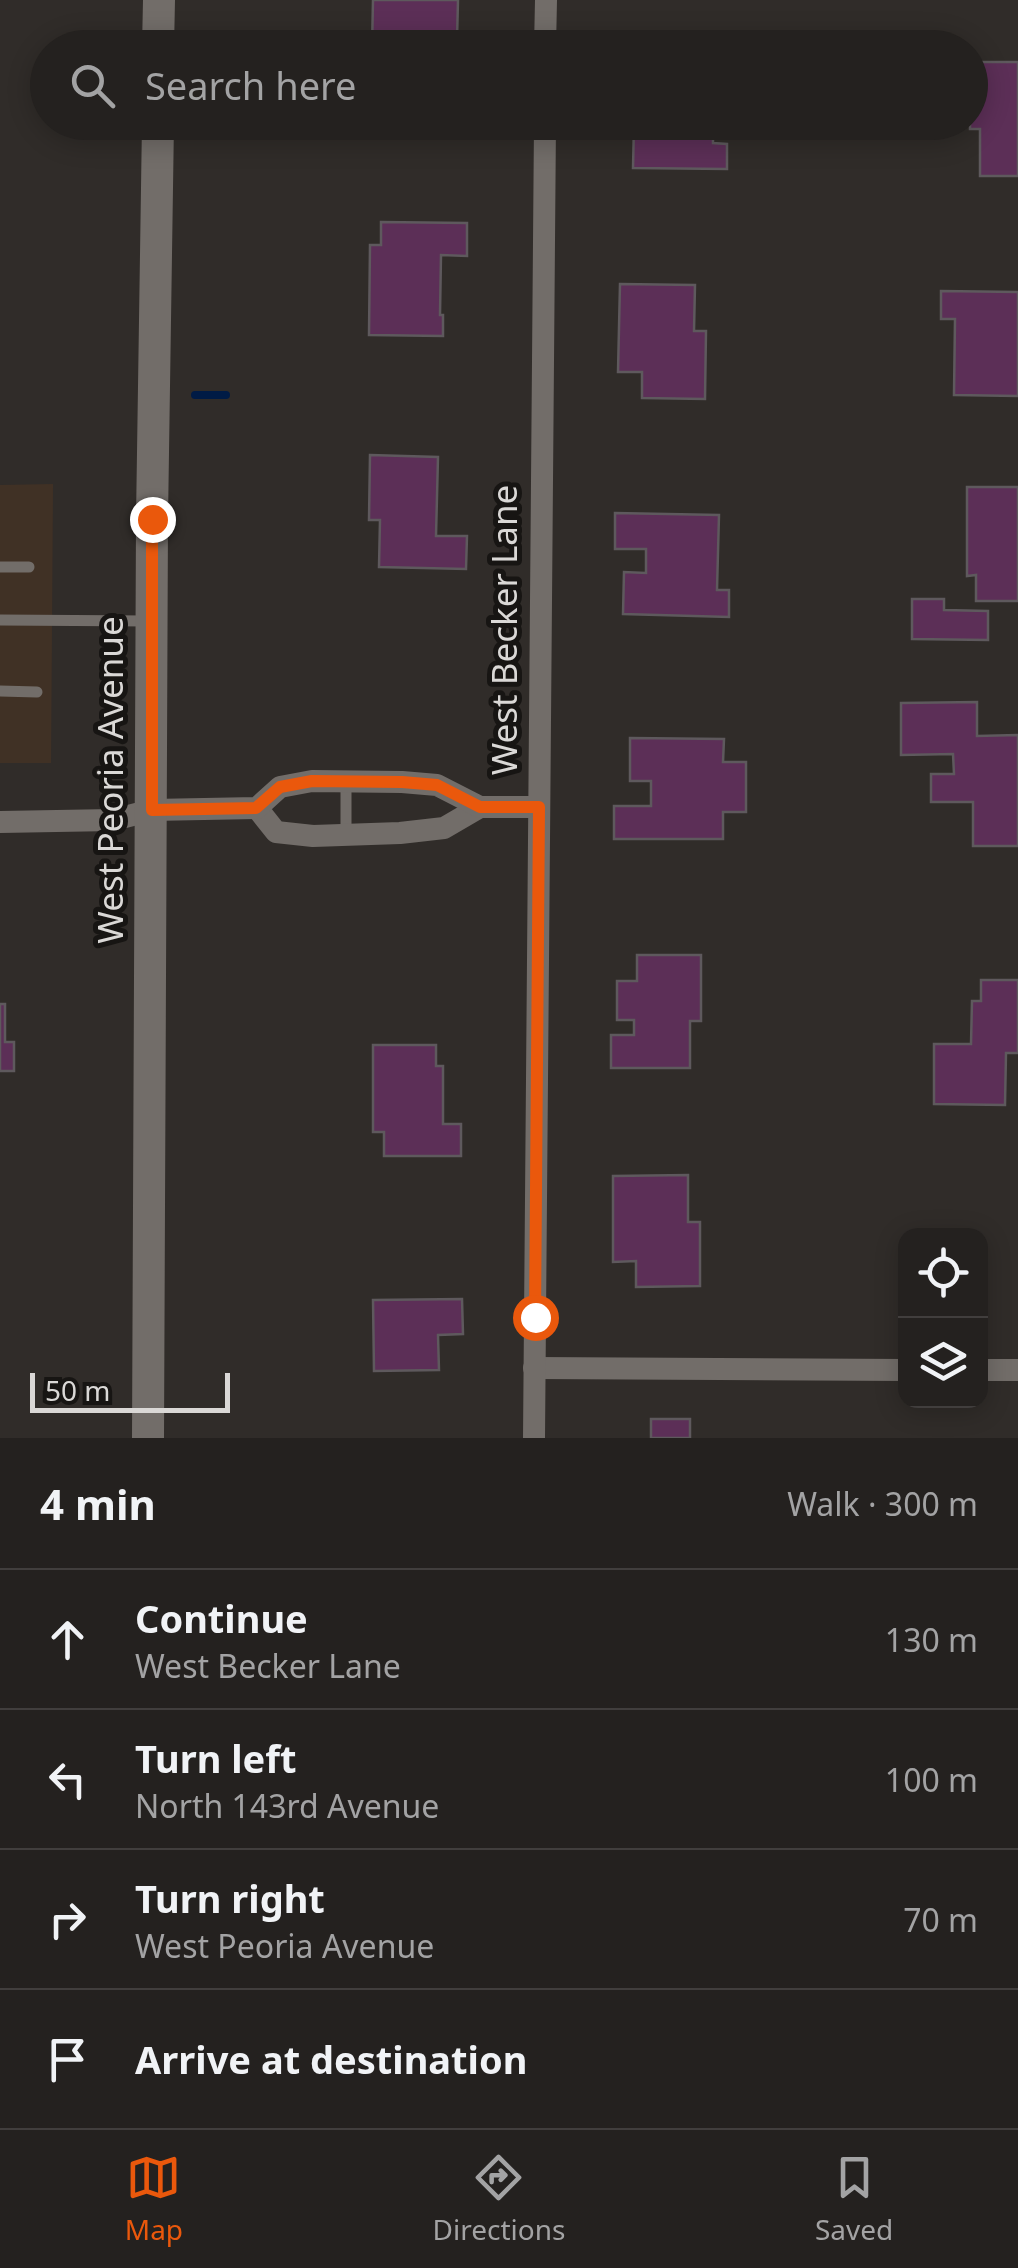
<!DOCTYPE html>
<meta charset="utf-8">
<style>
:root{--surface:#24211f;--page:#2c2928;--text:#f1f3f6;--muted:#a3a3a4;--line:#413e3d;--accent:#ea580c}
body{margin:0;font-family:"Noto Sans",sans-serif;background:var(--page);color:var(--text)}
.controls{position:absolute;right:30px;bottom:30px;display:grid;overflow:hidden;border-radius:20px;box-shadow:0 5px 25px #0003}
.controls button{width:90px;height:90px;display:grid;place-items:center;padding:0;border:0;border-bottom:2px solid var(--line);background:var(--surface);color:var(--text);font:50px sans-serif}
.scale{position:absolute;left:30px;bottom:25px;width:200px;box-sizing:border-box;padding-left:10px;border:5px solid #dad8d6;border-top:0;font-size:28px;line-height:35px;white-space:nowrap;color:#dad8d6;-webkit-text-stroke:8px #171513;paint-order:stroke}
.stop{position:absolute;width:30px;height:30px;margin:-22px;border:8px solid #ea580c;border-radius:50%;background:#fff}
.stop.end{background:#ea580c;border-color:#fff;box-shadow:0 2px 10px #0008}
.list{margin:0;padding:0;list-style:none}
h2{display:flex;justify-content:space-between;align-items:center;height:130px;margin:0;padding:0 40px;font-size:42px}
h2 small{font-size:32px;font-weight:400;color:var(--muted)}
.list li{display:grid;grid-template-columns:65px 1fr auto;gap:30px;align-items:center;box-sizing:border-box;height:140px;padding:0 40px;border-top:2px solid var(--line)}
.list b{display:block;font-size:38px;white-space:nowrap}
.list p{margin:0;font-size:32px;white-space:nowrap;color:var(--muted)}
.list em{font-size:32px;font-style:normal;color:var(--muted)}
.icon{flex:none;width:55px;height:55px;fill:none;stroke:currentColor;stroke-width:2;stroke-linecap:round;stroke-linejoin:round}
.map{position:relative;flex:none;width:1018px;height:1438px;overflow:hidden}
.search{position:absolute;background:var(--surface);box-shadow:0 5px 25px #0003;left:30px;right:30px;top:30px;height:110px;display:flex;align-items:center;gap:25px;box-sizing:border-box;padding:0 35px;border-radius:55px;color:var(--muted);font-size:38px}
.sheet{height:690px;background:var(--surface)}
nav{display:flex;justify-content:space-around;align-items:center;box-sizing:border-box;height:140px;border-top:2px solid var(--line);background:var(--surface);font-size:28px;color:var(--muted)}
nav a{display:grid;justify-items:center;gap:5px}
nav .on{color:var(--accent)}
.map>svg:first-child{display:block}
.commercial{fill:#403125}
.lines{fill:none;stroke-linecap:round;stroke-linejoin:round}
.stream{stroke:#001b45;stroke-width:8}
.building{fill:#5c2f57;stroke:#5e595d;stroke-width:2.5}
.lane{stroke:#726d69;stroke-width:11}
.street{stroke:#726d69;stroke-width:22}
.secondary{stroke:#726d69;stroke-width:32}
.route{stroke:#ea580c;stroke-width:12}
.labels{text-anchor:middle;stroke-width:10;stroke-linejoin:round;paint-order:stroke}
.street-label{font-size:35px;fill:#dad8d6;stroke:#171513}
</style>
<div class="map">
<svg width="1018" height="1438" viewBox="0 0 1018 1438">
<rect width="100%" height="100%" fill="#302c29"/>
<path class="commercial" d="M53,484L51,763H0V485Z"/>
<g class="lines">
<path class="stream" d="M195,395H226"/>
</g>
<g class="building">
<path d="M373,0H458L457,40H469V48H372Z"/>
<path d="M970,62H1018V176H980V129H970Z"/>
<path d="M656,122H713V143L727,144V169L633,168L634,124L656,125Z"/>
<path d="M381,222L467,223V256L441,255L440,315H443V336L369,335L370,245H381Z"/>
<path d="M620,284L695,285L694,331H706L705,399L642,398V372H618Z"/>
<path d="M941,291L1018,292V396L954,395L955,319H941Z"/>
<path d="M370,455L438,457L436,536H467L466,569L379,567L380,520H369Z"/>
<path d="M967,487H1018V601H976V575L967,576Z"/>
<path d="M615,513L719,515L717,590H729V617L623,614L624,572L646,573V549H615Z"/>
<path d="M912,599H944V610L988,611V640L912,639Z"/>
<path d="M977,702V736L1018,735V846H973V802H931V774H954L953,754L901,755V703Z"/>
<path d="M630,738L724,739L723,762H746V812H723V839H614V806H651V781H630Z"/>
<path d="M637,955H701V1021H690V1068H611V1035H634V1020H617V981H637Z"/>
<path d="M981,980H1018V1053H1006L1005,1105L934,1104V1044H971L972,1001H981Z"/>
<path d="M0,1004H5V1042H14V1071H0Z"/>
<path d="M373,1045H436V1066H443V1124H461V1156H384V1132H373Z"/>
<path d="M688,1175V1222H700V1286L636,1287V1261L613,1262V1176Z"/>
<path d="M462,1299L463,1334L438,1335L439,1370L374,1371L373,1300Z"/>
<rect x="651" y="1419" width="39" height="19"/>
</g>
<g class="lines">
<g class="lane">
<path d="M0,567H29"/>
<path d="M0,620L148,621"/>
<path d="M0,691L37,692"/>
<path d="M346,835V781"/>
</g>
<g class="street">
<path d="M545,48L546,0"/>
<path d="M257,808L276,832L313,836L400,833L444,828L480,807"/>
<path d="M0,822L113,820L152,810L257,808L280,787L312,781L402,782L437,785L480,807H539"/>
<path d="M534,1368L906,1370"/>
<path d="M980,1370H1018"/>
<path d="M534,1438L545,122"/>
</g>
<g class="secondary">
<path d="M158,48L159,0"/>
<path d="M148,1438L152,519L158,122"/>
</g>
</g>
<g class="lines">
<path class="route" d="M152,519V810L256,808L280,787L312,781L402,782L437,785L480,807H539L535,1317"/>
</g>
<g class="labels">
<g class="street-label">
<text transform="translate(505 630) rotate(-90)" y="12">West Becker Lane</text>
<text transform="translate(111 780) rotate(-90)" y="12">West Peoria Avenue</text>
</g>
</g>
</svg>
<div class="controls">
<button><svg class="icon" aria-label="locate" viewBox="0 0 24 24"><circle cx="12" cy="12" r="6"/><path d="M12 2v4M12 18v4M2 12h4M18 12h4"/></svg></button>
<button><svg class="icon" aria-label="layers" viewBox="0 0 24 24"><path d="M12 4l9 5-9 5-9-5zM3 14l9 5 9-5"/></svg></button>
</div>
<div class="scale">50 m</div>
<div class="stop" style="left:535px;top:1317px"></div>
<div class="stop end" style="left:152px;top:519px"></div>
<div class="search"><svg class="icon" aria-label="search" viewBox="0 0 24 24"><circle cx="10" cy="10" r="6"/><path d="M15 15l6 6"/></svg>Search here</div>
</div>
<section class="sheet">
<h2>4 min<small>Walk · 300 m</small></h2>
<ul class="list">
<li><svg class="icon" aria-label="ahead" viewBox="0 0 24 24"><path d="M12 20V5M6 11l6-6 6 6"/></svg><div><b>Continue</b><p>West Becker Lane</p></div><em>130 m</em></li>
<li><svg class="icon" aria-label="left" viewBox="0 0 24 24"><path d="M17 20v-9H6M10 6l-5 5 5 5"/></svg><div><b>Turn left</b><p>North 143rd Avenue</p></div><em>100 m</em></li>
<li><svg class="icon" aria-label="right" viewBox="0 0 24 24"><path d="M7 20v-9h11M14 6l5 5-5 5"/></svg><div><b>Turn right</b><p>West Peoria Avenue</p></div><em>70 m</em></li>
<li><svg class="icon" aria-label="arrive" viewBox="0 0 24 24"><path d="M6 21V4h12l-3 4 3 4H6"/></svg><div><b>Arrive at destination</b></div></li>
</ul>
</section>
<nav>
<a class="on"><svg class="icon" aria-label="map" viewBox="0 0 24 24"><path d="M3 6l6-2 6 2 6-2v14l-6 2-6-2-6 2zM9 4v14M15 6v14"/></svg>Map</a>
<a><svg class="icon" aria-label="directions" viewBox="0 0 24 24"><path d="M12 3l9 9-9 9-9-9zM9 14v-3h6M13 9l2 2-2 2"/></svg>Directions</a>
<a><svg class="icon" aria-label="saved" viewBox="0 0 24 24"><path d="M7 4h10v16l-5-4-5 4z"/></svg>Saved</a>
</nav>
